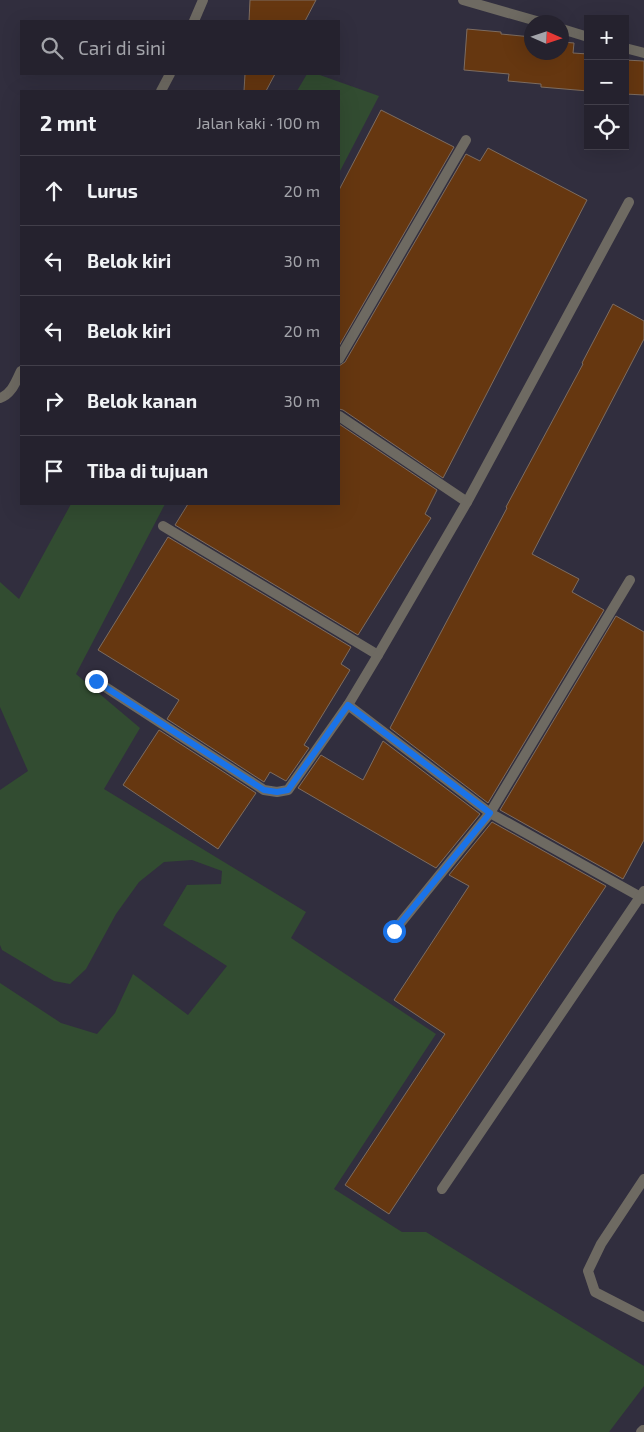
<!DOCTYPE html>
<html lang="id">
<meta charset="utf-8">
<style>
:root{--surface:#25222e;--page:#2d2a36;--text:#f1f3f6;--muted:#a3a4aa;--line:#423f4a}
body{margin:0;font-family:"Exo 2",sans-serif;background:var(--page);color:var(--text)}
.controls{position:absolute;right:15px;top:15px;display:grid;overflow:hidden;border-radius:0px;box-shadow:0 5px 20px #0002}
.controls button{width:45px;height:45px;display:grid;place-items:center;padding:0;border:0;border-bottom:1px solid var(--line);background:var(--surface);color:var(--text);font:25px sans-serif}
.compass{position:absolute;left:524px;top:15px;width:45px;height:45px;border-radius:50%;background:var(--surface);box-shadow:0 5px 20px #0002;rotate:93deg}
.stop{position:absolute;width:15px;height:15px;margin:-11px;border:4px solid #1a73e8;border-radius:50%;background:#fff}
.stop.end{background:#1a73e8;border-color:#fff;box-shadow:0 1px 5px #0008}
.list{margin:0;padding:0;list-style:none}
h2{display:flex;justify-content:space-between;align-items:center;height:65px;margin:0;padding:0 20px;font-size:21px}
h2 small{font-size:16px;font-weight:400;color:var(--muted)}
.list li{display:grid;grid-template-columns:32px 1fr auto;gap:15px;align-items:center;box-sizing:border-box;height:70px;padding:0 20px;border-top:1px solid var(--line)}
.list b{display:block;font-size:19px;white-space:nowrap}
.list em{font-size:16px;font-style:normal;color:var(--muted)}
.icon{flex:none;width:28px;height:28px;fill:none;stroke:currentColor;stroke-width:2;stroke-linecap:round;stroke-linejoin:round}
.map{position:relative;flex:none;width:644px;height:1432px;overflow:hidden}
.search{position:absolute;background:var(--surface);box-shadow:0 5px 20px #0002;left:20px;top:20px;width:320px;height:55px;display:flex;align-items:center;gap:12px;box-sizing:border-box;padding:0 18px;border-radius:0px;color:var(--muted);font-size:19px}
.panel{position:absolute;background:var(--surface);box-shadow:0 5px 20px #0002;left:20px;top:90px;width:320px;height:415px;border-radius:0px}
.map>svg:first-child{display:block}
.green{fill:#324c31}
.building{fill:#663710;stroke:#7d6c60}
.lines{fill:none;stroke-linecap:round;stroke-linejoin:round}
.street{stroke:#6e6a62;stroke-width:10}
.route{stroke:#1a73e8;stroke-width:6}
</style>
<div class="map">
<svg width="644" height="1432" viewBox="0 0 644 1432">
<rect width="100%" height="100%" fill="#312e3e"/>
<g class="green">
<path d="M307,74H317L379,96L339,173V91H297Z"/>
<path d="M71,504H165L76,674L140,728L104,789L306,912L291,938L436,1034L334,1189L402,1232H426L644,1366V1386L609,1432H0V983L61,1023L97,1034L115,1013L133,974L188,1015L227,966L163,925L187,885L221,884L222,871L192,860L164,862L139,882L116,914L86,969L70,984L54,981L2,950L0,945V790L28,771L0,707V582L19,599Z"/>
</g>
<g class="building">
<path d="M250,0H316L305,21H249Z"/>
<path d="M467,29L501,32V34L532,37V52H562V42L574,43L573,53L588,54V91L541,87V84L508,81L509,74L464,70Z"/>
<path d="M625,60L644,61V95L625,94Z"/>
<path d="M245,74H275L266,91H244Z"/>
<path d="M381,110L454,147L339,346V190Z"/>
<path d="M488,148L587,200L443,478L343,410L339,409V366L345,362L466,154L480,161Z"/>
<path d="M613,304L644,321V339L532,554L579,579L572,592L604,610L488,803L390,728L507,508L506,507L583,364L582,363Z"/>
<path d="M339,424L437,490L425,514L431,518L358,635L175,525L188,504H339Z"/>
<path d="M168,537L351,647L341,664L350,670L304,745L309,748L286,781L270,772L264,782L167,719L179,700L98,650Z"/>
<path d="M616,616L644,632V840L623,879L500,810Z"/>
<path d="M159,730L256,793L218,849L123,785Z"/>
<path d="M383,741L480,814L436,868L298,788L321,755L363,780Z"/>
<path d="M492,822L606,886L389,1214L345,1185L445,1034L394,1000L469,886L449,875Z"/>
</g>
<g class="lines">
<g class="street">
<path d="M463,0L540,22"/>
<path d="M194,21L203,0"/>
<path d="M562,29L588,37"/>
<path d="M625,48L644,53"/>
<path d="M161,91L170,74"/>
<path d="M339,359L466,140"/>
<path d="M0,398C12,394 16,381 21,371"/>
<path d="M339,416L467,502"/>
<path d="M163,526L378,655"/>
<path d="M96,681L264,790L277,792L288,790L348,705L378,655L467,502L629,202"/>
<path d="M348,705L490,813L644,899"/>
<path d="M394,931L490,813L630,580"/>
<path d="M644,1179L601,1244L588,1271L595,1292L644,1317"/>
<path d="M442,1189L644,891"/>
<path d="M641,1432L643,1430"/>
</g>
</g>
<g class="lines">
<path class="route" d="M96,681L264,790L277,792L288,790L348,705L490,813L394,931"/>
</g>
</svg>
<div class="controls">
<button>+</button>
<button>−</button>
<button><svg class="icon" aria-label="locate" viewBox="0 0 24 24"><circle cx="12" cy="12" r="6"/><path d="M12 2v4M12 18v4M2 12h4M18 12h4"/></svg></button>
</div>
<svg class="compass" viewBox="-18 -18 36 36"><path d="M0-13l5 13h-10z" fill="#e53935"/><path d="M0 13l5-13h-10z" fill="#a3a4aa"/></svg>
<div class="stop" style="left:394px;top:931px"></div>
<div class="stop end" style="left:96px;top:681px"></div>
<div class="search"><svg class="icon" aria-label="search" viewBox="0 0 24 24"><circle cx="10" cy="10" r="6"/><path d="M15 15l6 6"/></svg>Cari di sini</div>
<section class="panel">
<h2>2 mnt<small>Jalan kaki · 100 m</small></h2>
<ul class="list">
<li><svg class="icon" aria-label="ahead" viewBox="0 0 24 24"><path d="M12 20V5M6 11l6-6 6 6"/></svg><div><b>Lurus</b></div><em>20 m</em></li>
<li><svg class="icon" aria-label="left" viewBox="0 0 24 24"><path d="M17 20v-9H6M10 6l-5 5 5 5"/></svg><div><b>Belok kiri</b></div><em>30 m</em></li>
<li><svg class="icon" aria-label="left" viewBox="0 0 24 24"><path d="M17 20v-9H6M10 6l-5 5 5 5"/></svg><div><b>Belok kiri</b></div><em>20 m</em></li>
<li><svg class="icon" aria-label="right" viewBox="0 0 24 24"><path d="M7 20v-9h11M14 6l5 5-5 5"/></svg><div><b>Belok kanan</b></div><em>30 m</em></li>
<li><svg class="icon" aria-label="arrive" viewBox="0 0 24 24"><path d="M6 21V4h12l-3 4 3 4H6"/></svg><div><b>Tiba di tujuan</b></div></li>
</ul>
</section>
</div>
